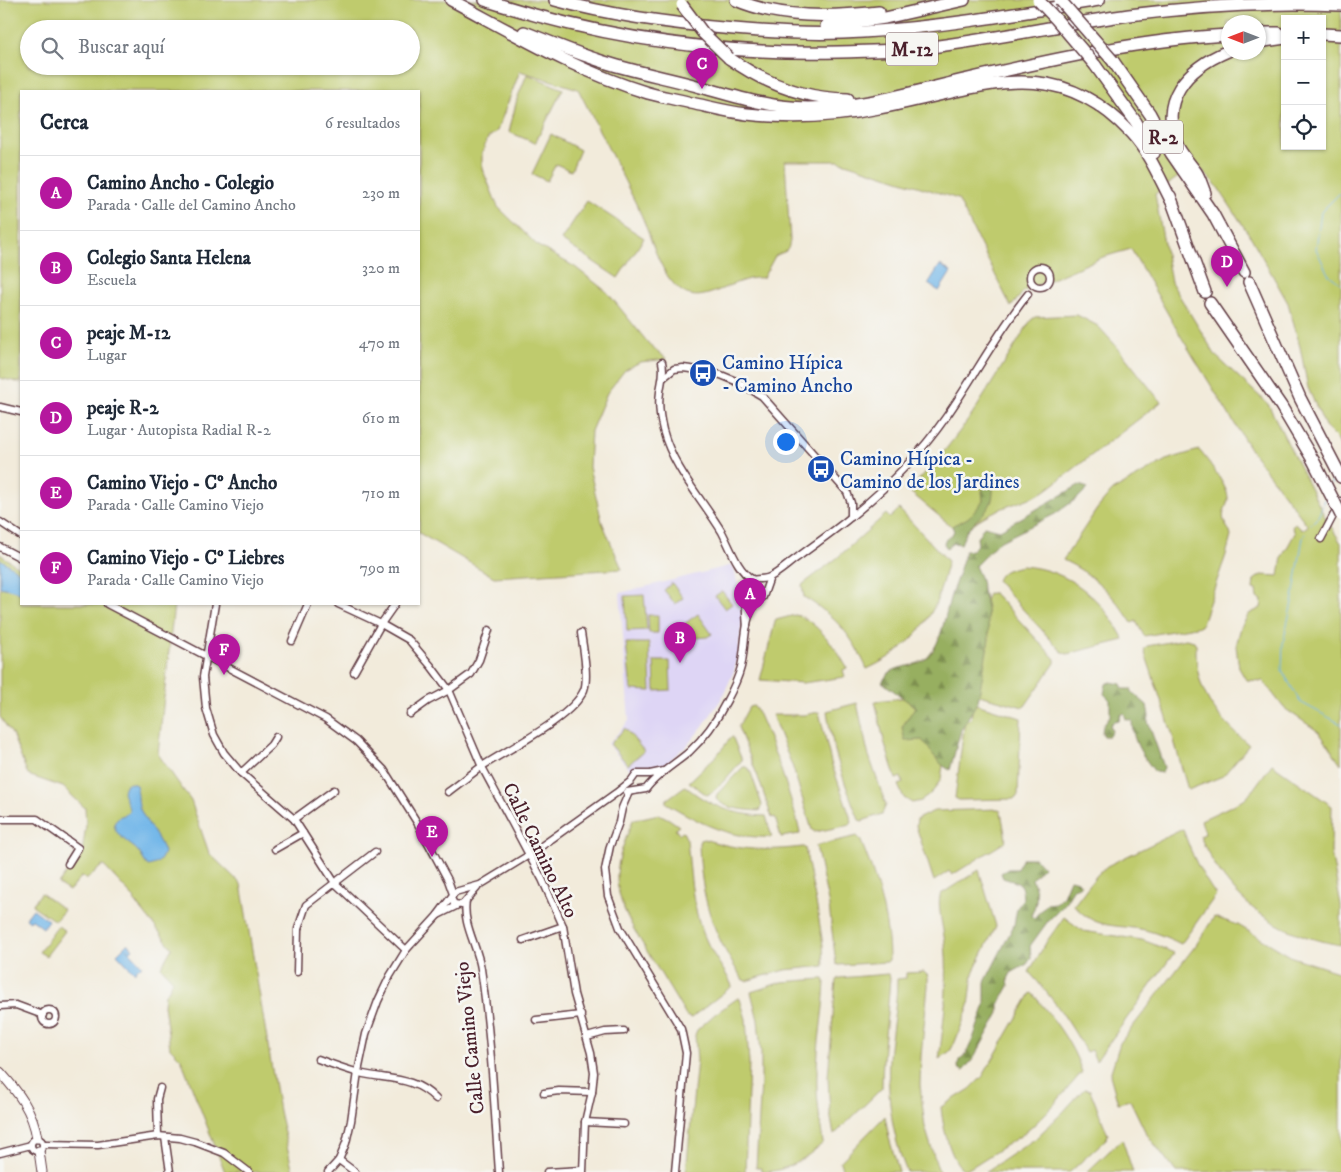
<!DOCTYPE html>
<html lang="es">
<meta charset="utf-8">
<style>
:root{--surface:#fff;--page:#f6f6f7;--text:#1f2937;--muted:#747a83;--line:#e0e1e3;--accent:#b5179e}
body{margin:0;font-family:"IM FELL DW Pica",serif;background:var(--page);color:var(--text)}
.controls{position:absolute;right:15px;top:15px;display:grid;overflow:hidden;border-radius:0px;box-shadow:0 1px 4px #0004}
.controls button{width:45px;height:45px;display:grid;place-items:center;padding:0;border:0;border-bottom:1px solid var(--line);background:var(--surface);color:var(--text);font:25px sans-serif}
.compass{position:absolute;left:1221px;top:15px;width:45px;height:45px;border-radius:50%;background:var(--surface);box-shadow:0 1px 4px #0004;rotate:270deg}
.you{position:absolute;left:785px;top:441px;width:18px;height:18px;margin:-12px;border:4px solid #fff;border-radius:50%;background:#1a73e8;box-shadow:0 0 0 8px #1a73e833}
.badge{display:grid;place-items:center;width:32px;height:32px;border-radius:50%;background:var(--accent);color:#fff;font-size:16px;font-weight:700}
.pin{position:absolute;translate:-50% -41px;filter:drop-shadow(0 1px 2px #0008)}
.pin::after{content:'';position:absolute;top:26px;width:18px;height:15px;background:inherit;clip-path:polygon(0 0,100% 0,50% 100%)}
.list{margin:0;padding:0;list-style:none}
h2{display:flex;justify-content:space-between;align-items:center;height:65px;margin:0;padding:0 20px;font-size:21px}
h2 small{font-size:16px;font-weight:400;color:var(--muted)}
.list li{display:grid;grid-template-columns:32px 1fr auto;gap:15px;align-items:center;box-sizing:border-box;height:75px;padding:0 20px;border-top:1px solid var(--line)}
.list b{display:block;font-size:19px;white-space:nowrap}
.list p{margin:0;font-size:16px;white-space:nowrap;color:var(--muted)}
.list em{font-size:16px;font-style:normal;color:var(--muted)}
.icon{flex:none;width:28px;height:28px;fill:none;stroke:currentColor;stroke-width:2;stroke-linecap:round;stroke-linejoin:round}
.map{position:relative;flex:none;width:1341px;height:1172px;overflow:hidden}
.search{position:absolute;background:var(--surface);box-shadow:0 1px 4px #0004;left:20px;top:20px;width:400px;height:55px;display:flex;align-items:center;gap:12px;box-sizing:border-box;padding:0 18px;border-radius:28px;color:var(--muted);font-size:19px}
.panel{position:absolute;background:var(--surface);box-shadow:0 1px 4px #0004;left:20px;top:90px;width:400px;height:515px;border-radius:0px}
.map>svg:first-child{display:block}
.built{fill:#ded5f5}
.green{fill:#bfcb6d;stroke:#84754c;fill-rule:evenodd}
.forest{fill:url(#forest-firs);stroke:#706746}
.water{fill:#73b7e9;stroke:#5e6b8a}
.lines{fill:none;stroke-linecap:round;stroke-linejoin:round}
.stream{stroke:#73b7e9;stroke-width:1}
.street-casing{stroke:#633e45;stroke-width:9}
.secondary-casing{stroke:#633e45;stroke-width:11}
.highway-casing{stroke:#633e45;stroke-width:14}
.street{stroke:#fff;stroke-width:6}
.secondary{stroke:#fff;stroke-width:9}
.highway{stroke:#fff;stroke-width:11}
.highway-bridge-casing{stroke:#633e45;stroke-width:14;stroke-linecap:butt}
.highway-bridge{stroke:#fff;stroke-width:11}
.labels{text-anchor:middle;stroke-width:5;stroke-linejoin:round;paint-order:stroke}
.shield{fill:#f6f6f2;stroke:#7e6067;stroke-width:1}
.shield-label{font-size:19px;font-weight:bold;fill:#4a1f2b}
.transit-label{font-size:20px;fill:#164399;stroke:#f6f6f2;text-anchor:start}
.street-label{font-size:20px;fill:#4a1f2b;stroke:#f6f6f2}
</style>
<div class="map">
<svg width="1341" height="1172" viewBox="0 0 1341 1172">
<defs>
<pattern id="forest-firs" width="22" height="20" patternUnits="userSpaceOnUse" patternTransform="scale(1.25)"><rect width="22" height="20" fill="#97af60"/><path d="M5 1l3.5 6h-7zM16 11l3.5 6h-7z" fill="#7d8e4f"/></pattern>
</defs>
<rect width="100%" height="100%" fill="#f6f6f2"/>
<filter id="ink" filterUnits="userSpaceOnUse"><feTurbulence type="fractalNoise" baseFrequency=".02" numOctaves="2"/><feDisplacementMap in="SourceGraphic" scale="10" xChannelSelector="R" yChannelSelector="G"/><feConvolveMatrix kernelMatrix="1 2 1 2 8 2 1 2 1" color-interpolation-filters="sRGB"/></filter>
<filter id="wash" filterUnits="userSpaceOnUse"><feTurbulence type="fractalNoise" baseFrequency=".0096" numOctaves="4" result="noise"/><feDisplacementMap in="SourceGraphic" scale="20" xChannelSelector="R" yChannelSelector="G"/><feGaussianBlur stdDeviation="1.12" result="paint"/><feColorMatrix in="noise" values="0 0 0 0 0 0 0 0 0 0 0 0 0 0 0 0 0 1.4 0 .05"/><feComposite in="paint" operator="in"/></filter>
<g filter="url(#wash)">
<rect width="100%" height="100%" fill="#f2ebdb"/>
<path class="built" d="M733,565L741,598L743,615L738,655L734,671L722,698L703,726L685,748L682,749L666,764L647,768L638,769L632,772L608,744L629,721L620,593Z"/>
<g class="green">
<path d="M0,0H1341V447L1337,439L1325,426L1308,388L1300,347L1288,303L1252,239L1217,186L1196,164L1155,194L1171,282L1216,356L1268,404L1324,515L1341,543V764L1319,732L1284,708L1263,681L1246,680L1239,668L1236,646L1241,627L1249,614L1261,608L1262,600L1257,598L1256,590L1253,589L1254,580L1261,575L1279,576L1282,557L1295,533L1292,527L1295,523L1302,530L1308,526L1252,452L1180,335L1131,249L1103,257L1024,291L1011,307L958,199L839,161H785L790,240C788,254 786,250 775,256L763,278C739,275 710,301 690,295C681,293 672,283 667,275C655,256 649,232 640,212C620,171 599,130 578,89L520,71L497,131L488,138L482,153V168L498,207L538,246L575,267L607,292L649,344L667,359L640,362L625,370L607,393L591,431L589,467L602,522L622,569L494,577L419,533V91H21V383L0,378ZM1285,19H1322V146H1285ZM1228,22H1258V52H1228ZM29,29H411V66H29Z"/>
<path d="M527,74L563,89L535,143L509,132L517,99Z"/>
<path d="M551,134L580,150L571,171L556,164L547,181L532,174Z"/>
<path d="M587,201L644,238L618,278L561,240Z"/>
<path d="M1077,315L1098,326L1118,348L1161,402L1045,491C1017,506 983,509 962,535L909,491L946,449L972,415L1031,320L1035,317Z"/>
<path d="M1199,450C1207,459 1228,487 1228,498C1228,506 1221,512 1224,521C1226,527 1230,530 1231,536L1226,555L1201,626L1144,636L1136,621L1132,623C1114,595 1093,574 1063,560L1097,509L1112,491L1166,460Z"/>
<path d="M899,509L948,561C944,575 941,589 936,603C922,634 898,655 867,669C852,635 836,617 804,597L802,585L837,558L886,514L890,518Z"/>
<path d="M0,554L21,569V604H174L158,754L191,801L209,853L241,884L279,1111L293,1172H225L181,1059L170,1048L164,1005L165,994L168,991L173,980L161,967L172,948L134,900L135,899L103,865L86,880L82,876L69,891L58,884L82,852L86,825L85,808L63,787L28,775L12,734L0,717Z"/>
<path d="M1022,566C1069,569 1104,600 1124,640L1067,654L1062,652L997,581C1000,570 1012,568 1022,566Z"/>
<path d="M672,583L683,598L675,604L664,590Z"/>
<circle cx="756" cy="590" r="6"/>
<path d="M722,591L732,604L725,609L715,596Z"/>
<path d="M991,593H994L1055,659V663L1025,706L1023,707L972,693L982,607L988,594Z"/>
<path d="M644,595L647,630L627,631L625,596Z"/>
<path d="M698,614L712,634L707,637L695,638L684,624Z"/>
<path d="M648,615H658V633H649Z"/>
<path d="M795,615C815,618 839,652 847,668L843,670L845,677L803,683L760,680L775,622L776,620Z"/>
<path d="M1186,639L1194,641L1196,645C1195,693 1215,715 1249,745L1223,776L1188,790L1171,730L1144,650L1147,646Z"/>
<path d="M626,643H649L651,691L631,690Z"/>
<path d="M654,661H670L671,690L655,691Z"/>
<path d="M911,697L953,699L941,779L934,790L928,796L921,801L912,803L904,798L898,785L903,783L901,777L896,779L884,741L875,701Z"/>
<path d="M857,703L868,753L886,805L882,814L862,821L859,820C845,785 832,749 827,711Z"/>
<path d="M973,703L1021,718L1018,795L1015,799L959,800L955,798L965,719L971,720Z"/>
<path d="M753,706L756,708C774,748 789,789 800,832L799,834L781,837L775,817L772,818L758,777L738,727L749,707Z"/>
<path d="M819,712L831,762L852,822L850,825L815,832L812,830L793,768L772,715H804Z"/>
<path d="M625,728L644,751L628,765L610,744Z"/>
<path d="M732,736L742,760C733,770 718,790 707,795L689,782L718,754Z"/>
<path d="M1272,764L1332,806L1331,852L1341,906V945C1273,934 1227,899 1200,836L1205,834L1201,820L1244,800L1249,795Z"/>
<path d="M743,767H746L750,770L762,805L759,811C746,810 725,809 716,799L717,794Z"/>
<path d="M685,786C709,806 734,815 766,816L772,837C729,839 702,824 666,803V800Z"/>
<path d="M999,809L1001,812L1006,839L1005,842L952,875L949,871L934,881L916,826L917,819L934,811Z"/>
<path d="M659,814L669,819L679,826L675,829L679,834L683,832L687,840C691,877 691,908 707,942C714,958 726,971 732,986L691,1018L686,1016C674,995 661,974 648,953C634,929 617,905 617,875C618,856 626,838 633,820Z"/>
<path d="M1183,829C1191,854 1201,874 1216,895L1181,944C1169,938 1157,933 1145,930C1116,924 1095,930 1074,905L1097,875L1107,866Z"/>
<path d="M857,836L860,839C876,877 889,919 889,960L887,962L839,965L836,964L829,906L816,846Z"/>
<path d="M704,839C740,851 766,851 803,847L805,848L817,908L823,945L824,966L785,970L746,981L743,980C712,933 701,899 699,843L700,840Z"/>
<path d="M979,870L996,926L973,973L969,1006L955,1042L950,1051L939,1059C944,1020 949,982 945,943C944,932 936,902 941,894Z"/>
<path d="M41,893L64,910L55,921L32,905Z"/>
<path d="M1064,917L1083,931L1142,940L1153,944L1174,953L1096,1061L1091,1050L1086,1052C1070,1022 1052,997 1029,972L1047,941Z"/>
<path d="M1214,917L1238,925L1292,957L1341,973V1172H1176L1146,1133L1130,1100L1118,1103L1110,1075L1120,1043L1196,945Z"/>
<path d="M58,926L65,931L46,956L39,952Z"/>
<path d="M924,972L928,976V986L921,1056L920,1085L925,1127L939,1172H907C892,1137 887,1097 889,1059C891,1032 897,1006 897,979L906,978V973Z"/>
<path d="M888,974L890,977C888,1014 882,1051 882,1088L834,1135L830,1113L828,1077L836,980L839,978Z"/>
<path d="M821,979H824L825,981C824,1012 817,1042 817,1074C816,1097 820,1120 823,1143C805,1159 786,1172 761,1172V1168H756L761,1083V1052L758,1020L751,992L782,982Z"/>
<path d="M1031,993L1033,994C1052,1017 1073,1043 1082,1072L1052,1107L1033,1126L1022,1135L970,1168L963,1169C950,1161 942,1122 941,1107L970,1089L983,1076Z"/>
<path d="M738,998L740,999L746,1019L749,1063L745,1172H686L697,1060L695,1035L697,1030L715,1014Z"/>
<path d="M1084,1089L1090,1090L1108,1135L1106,1139L1070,1172H985L1035,1139L1064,1111Z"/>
<path d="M885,1116L889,1138L899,1172H843L840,1162Z"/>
<path d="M1122,1139L1133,1172H1087Z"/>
</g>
<g class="forest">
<path d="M988,485L993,488C994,511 981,513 968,529C965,534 963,539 961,544L953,543L947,548L944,544L945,540L951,536L954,531L952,526C957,523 960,522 964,520C971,517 978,507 983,501L982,491L984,486Z"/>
<path d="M1079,485L1088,488L1079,497L1055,514L997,543L975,566L980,577L987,608L989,639L978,701L961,730L950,770C937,764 931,750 922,740L905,741L902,727L915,707L882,682C884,680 886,675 889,673C901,664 916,668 928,657C943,641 945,612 952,592C957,578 962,565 965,551L972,550L978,544L977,538L984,526L1000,530Z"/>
<path d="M1111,682L1121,684L1123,689H1131L1133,693L1147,705L1149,716L1148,722L1164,767L1162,773L1155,772C1143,756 1132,742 1132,721L1126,719L1124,713L1121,715L1119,720L1114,721L1110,725L1112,731L1109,736H1104L1102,733L1103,725L1110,716V700L1104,694L1106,684Z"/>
<path d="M1023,858H1035L1043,867L1032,879C1038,894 1038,900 1031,916L1034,918L1047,904L1055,903L1063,896L1070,879L1078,881L1081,885L1074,888L1063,906L1048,921L1030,946L1031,958L1027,964L1011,973L1008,979L1009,986L999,1004V1013L974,1058L963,1071L958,1068L959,1060L966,1054L973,1039L985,1005V982L1014,925L1017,908L1023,900C1022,881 1020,884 1003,878L1001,873L1008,869H1017Z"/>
</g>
<g class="water">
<path d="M940,265L951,272L939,291L928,284Z"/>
<path d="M0,559L21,573V594L13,590L0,587Z"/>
<path d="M131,783L136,785C139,794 137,803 141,811C148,826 159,837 164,852C161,861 158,864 148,866C143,861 142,855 137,850C131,844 108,831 116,820C119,815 125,816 129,812C130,801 118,795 126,784Z"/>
<path d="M33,909L48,920L43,928L31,919L30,921L26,918Z"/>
<path d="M128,943L133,949L130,952L126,948L142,965L134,972L117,954Z"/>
</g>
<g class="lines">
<g class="stream">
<path d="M1341,192L1321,212L1316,249L1328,274L1341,284"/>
<path d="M1331,484L1334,476"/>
<path d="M1311,524L1318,517L1326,497"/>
<path d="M1305,534L1303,537L1293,598L1283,643L1282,670L1300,702L1341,724"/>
</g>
</g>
</g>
<g filter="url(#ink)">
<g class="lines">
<g class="street-casing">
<g id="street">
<circle cx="1040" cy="277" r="10"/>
<path d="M662,362C665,373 661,382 660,392C658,405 660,418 663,430C673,468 702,499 722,532C730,547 738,571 752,579"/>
<path d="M663,378L674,369L683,368L698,370L721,375L738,382L762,396L847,492L851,503V517"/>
<path d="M0,407L21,412"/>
<path d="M0,522L21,536"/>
<path d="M1321,539L1341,501"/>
<path d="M0,547L21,558"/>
<path d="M746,594L754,600L763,597L770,577"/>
<path d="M107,604L326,719L356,741L384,770L418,824L448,880L453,894"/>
<path d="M215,604L203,677L206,708L214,735L224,753L241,773L294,819L335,883L406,950"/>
<path d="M338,604L381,624L409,640L431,666L449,690L482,767L542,879L563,926L574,994L591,1053L594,1073L592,1092L585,1122L583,1172"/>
<path d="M747,626C746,620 745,589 746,585C751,576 762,581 770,577C780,572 789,563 798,557C814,545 831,533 846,521C883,491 919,456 946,417C974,377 997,333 1028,294"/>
<path d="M292,641L308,604"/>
<path d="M354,672L381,624L395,604"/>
<path d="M410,714L428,701L449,690L471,674L479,660L489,630"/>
<path d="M241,773L271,745L276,737"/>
<path d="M448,792C459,784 470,775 481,767C508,749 572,718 584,690C589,677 583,647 581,633"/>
<path d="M627,792L646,789C657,774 675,764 689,752C704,738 717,720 726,702C732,691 738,679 741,667C746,645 743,619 757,600"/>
<path d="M629,792L622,808L619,822L610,846L605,870L608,896L620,928L681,1029L686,1053L675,1172"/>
<path d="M0,819H37L78,848L68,864"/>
<path d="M294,819L334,790"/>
<path d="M275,849L303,833"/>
<path d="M451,898L454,904L462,905L477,888"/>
<path d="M466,901C462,924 478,947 481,969C491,1036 494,1104 499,1172"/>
<path d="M438,915L456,906"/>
<path d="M523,940L563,926"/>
<path d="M297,972L298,929L306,905L375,852"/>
<path d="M0,1006L16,1005L43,1015"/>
<circle cx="49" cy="1017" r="7"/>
<path d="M536,1020L581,1015"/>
<path d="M587,1037L605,1032L624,1031"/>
<path d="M318,1059C331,1064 345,1069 359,1073C388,1080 414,1076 436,1099"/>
<path d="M544,1093L559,1091L592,1092"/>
<path d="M585,1122L624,1124"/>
<path d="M158,1136L157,1099L160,1088"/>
<path d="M165,1137L170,1172"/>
<circle cx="37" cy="1145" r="6"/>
<path d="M44,1144L98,1145L158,1136L180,1138L195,1142L224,1153L249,1172"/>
<path d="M0,1153L31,1145"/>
<path d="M339,1160L355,1172"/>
<path d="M328,1172L339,1160L346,1143L351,1121L358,1072L366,1034L378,1001L390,976L406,950L437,916L455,892L480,885L529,855L616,793L631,781L636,774H650L664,771"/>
<path d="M547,1172L582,1170"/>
</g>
</g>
<g class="secondary-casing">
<g id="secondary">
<path d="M0,1072C18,1092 33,1111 37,1138"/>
<path d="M39,1151L42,1172"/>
</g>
</g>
<g class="highway-casing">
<g id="highway">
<path d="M451,0C515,34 578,72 648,93C662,97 677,99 691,103C710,107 728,112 747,114C792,119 835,117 879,108C975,91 1052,48 1131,133C1149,152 1160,179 1172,202"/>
<path d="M485,0C601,38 718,55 840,52C865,51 889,51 914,49C986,41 1057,25 1129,15C1199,6 1270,2 1341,5"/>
<path d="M555,0C613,16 674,24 734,29C777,33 820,35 863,32C942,27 1021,13 1099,0"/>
<path d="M736,0C780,19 832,17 879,12"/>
<path d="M826,26L885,18L964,0"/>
<path d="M524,32C548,41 573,52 598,60C630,71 664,77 697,86C734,96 769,108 808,108C863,108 915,91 968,79C1054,59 1140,40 1228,35"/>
<path d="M1258,33H1279"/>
<path d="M1322,34L1341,35"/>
<path d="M1258,42L1285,38"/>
<path d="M729,58C764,83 804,99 848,99"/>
<path d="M1113,61L1150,114L1171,153L1213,214L1244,272"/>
<path d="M1095,65L1136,122L1154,153"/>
<path d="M1205,193C1202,186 1200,178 1196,172C1190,164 1183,156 1178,147C1157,100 1187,68 1228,51"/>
<path d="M1170,196L1205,292"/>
<path d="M1249,282L1300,398L1341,477"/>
<path d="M1210,303L1281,406L1313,460"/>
</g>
</g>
<use href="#street" class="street"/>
<use href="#secondary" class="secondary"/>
<use href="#highway" class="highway"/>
<g class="highway-bridge-casing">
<g id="highway-bridge">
<path d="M1038,0L1056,19L1095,65"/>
<path d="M1060,0L1113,61"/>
<path d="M682,5L703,33L729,58"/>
<path d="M1313,460L1341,515"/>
</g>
</g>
<use href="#highway-bridge" class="highway-bridge"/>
</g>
</g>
<defs>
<g id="bus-disc" transform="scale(1.4375)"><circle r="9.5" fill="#1a4fb4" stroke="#f6f6f2"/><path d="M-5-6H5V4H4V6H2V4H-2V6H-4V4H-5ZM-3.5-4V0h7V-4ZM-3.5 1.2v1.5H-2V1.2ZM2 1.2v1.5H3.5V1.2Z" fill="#fff"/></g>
</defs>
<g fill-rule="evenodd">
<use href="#bus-disc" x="703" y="373"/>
<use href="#bus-disc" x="821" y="469"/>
</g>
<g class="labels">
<g class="shield">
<rect x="886" y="32.5" width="52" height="33" rx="4"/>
<rect x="1143" y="120.5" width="40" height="33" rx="4"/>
</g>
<g class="shield-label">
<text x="912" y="56">M-12</text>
<text x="1163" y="144">R-2</text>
</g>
<g class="transit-label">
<text x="722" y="369">Camino Hípica<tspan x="722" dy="23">- Camino Ancho</tspan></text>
<text x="840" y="465">Camino Hípica -<tspan x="840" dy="23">Camino de los Jardines</tspan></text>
</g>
<g class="street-label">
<text transform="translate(541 850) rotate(64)" y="7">Calle Camino Alto</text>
<text transform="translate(469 1038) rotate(-96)" y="7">Calle Camino Viejo</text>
</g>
</g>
</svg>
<div class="controls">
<button>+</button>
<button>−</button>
<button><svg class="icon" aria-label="locate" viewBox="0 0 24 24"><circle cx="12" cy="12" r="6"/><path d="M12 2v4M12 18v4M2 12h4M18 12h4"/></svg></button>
</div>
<svg class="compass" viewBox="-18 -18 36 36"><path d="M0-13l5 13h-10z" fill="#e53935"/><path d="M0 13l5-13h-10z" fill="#747a83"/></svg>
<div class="you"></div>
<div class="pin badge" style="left:750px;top:619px">A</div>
<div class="pin badge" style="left:680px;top:663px">B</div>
<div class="pin badge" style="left:702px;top:89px">C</div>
<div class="pin badge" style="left:1227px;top:287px">D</div>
<div class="pin badge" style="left:432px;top:857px">E</div>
<div class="pin badge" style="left:224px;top:675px">F</div>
<div class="search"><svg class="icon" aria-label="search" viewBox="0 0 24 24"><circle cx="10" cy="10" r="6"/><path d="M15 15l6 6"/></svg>Buscar aquí</div>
<section class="panel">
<h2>Cerca<small>6 resultados</small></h2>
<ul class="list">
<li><span class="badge">A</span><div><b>Camino Ancho - Colegio</b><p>Parada · Calle del Camino Ancho</p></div><em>230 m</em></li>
<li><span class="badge">B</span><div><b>Colegio Santa Helena</b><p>Escuela</p></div><em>320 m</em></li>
<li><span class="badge">C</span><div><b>peaje M-12</b><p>Lugar</p></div><em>470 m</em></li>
<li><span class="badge">D</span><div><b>peaje R-2</b><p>Lugar · Autopista Radial R-2</p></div><em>610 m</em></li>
<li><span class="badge">E</span><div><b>Camino Viejo - Cº Ancho</b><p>Parada · Calle Camino Viejo</p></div><em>710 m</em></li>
<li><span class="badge">F</span><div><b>Camino Viejo - Cº Liebres</b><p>Parada · Calle Camino Viejo</p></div><em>790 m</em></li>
</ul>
</section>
</div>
